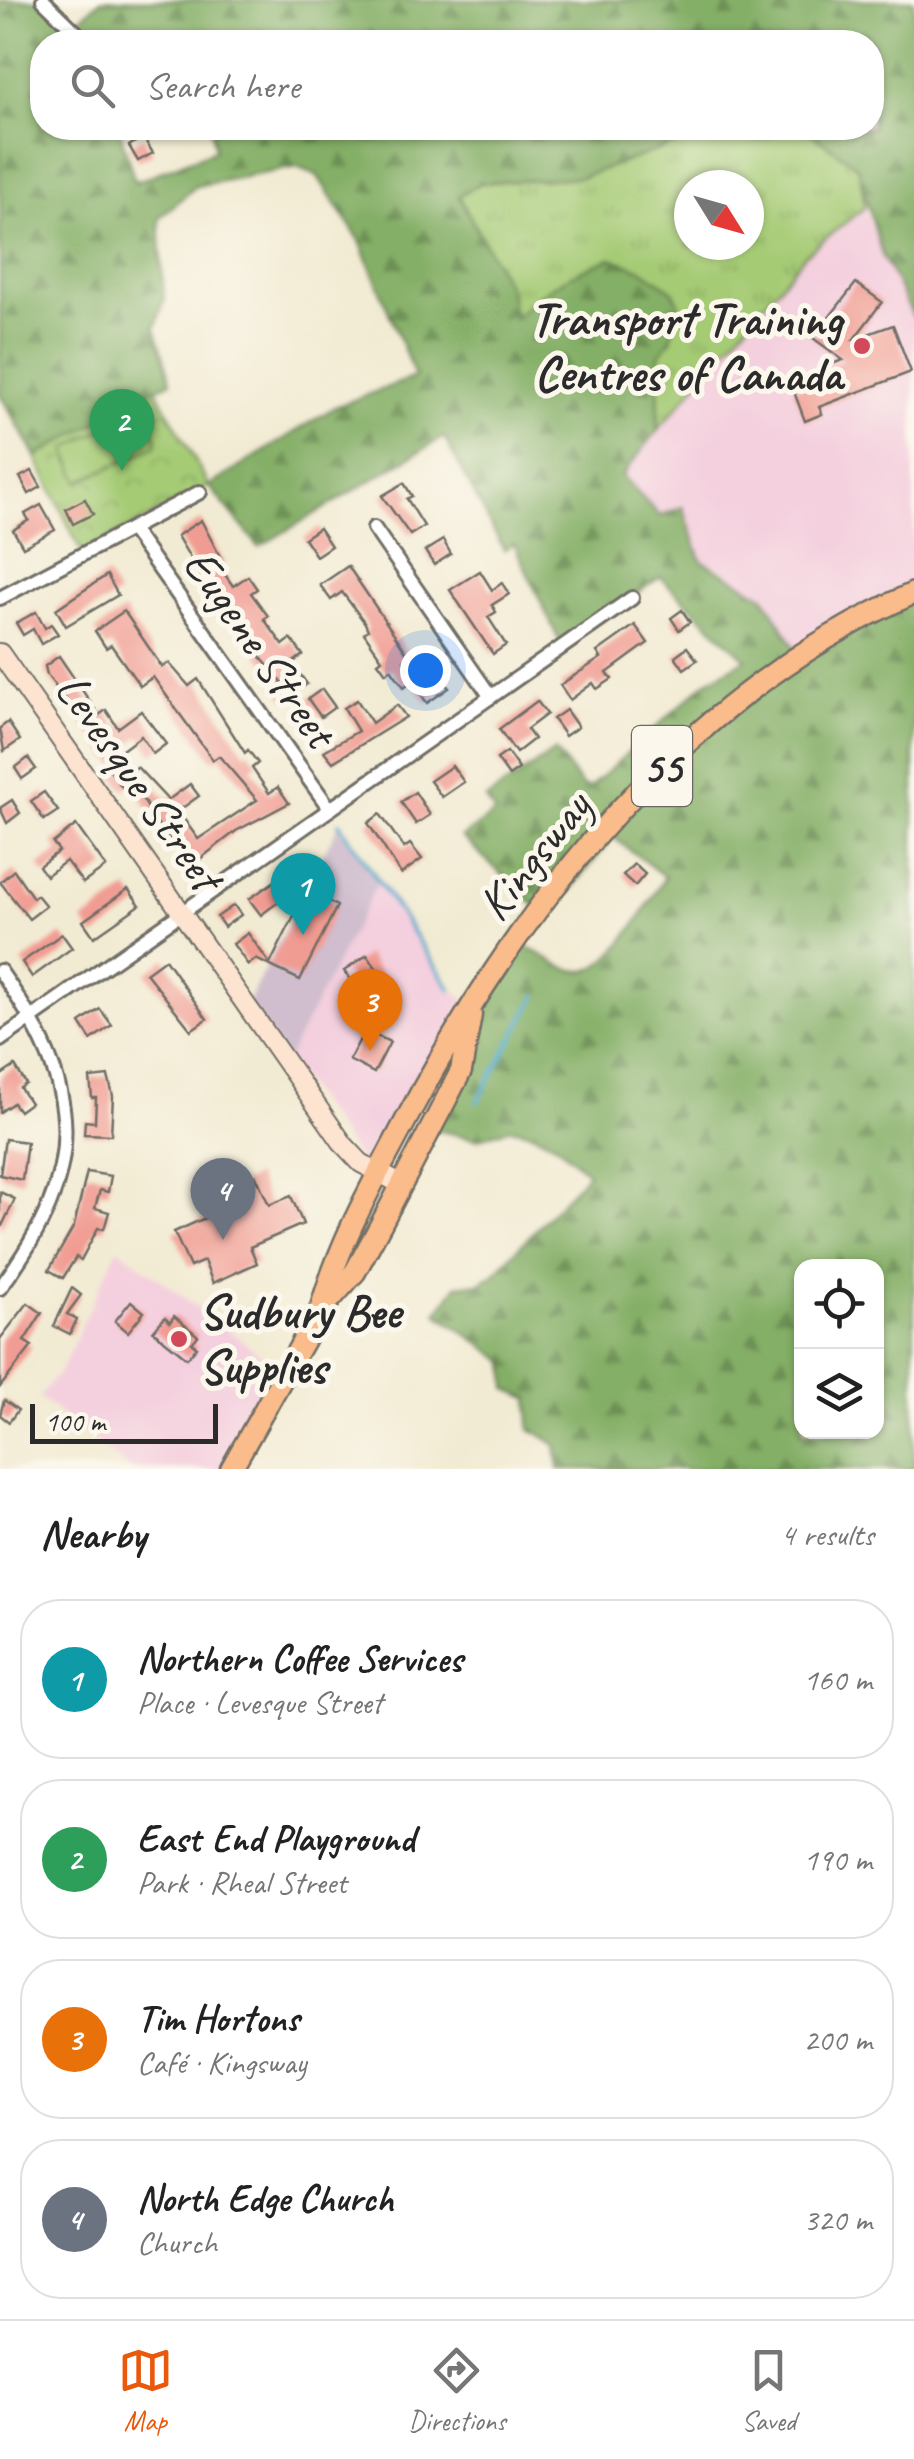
<!DOCTYPE html>
<meta charset="utf-8">
<style>
:root{--surface:#fff;--page:#f2f2f2;--text:#222;--muted:#767676;--line:#e0e0e0;--accent:#ea580c}
body{margin:0;font-family:Caveat,sans-serif;background:var(--page);color:var(--text)}
.controls{position:absolute;right:30px;bottom:30px;display:grid;overflow:hidden;border-radius:20px;box-shadow:0 2px 8px #0004}
.controls button{width:90px;height:90px;display:grid;place-items:center;padding:0;border:0;border-bottom:2px solid var(--line);background:var(--surface);color:var(--text);font:50px sans-serif}
.compass{position:absolute;left:674px;top:170px;width:90px;height:90px;border-radius:50%;background:var(--surface);box-shadow:0 2px 8px #0004;rotate:127deg}
.scale{position:absolute;left:30px;bottom:25px;width:188px;box-sizing:border-box;padding-left:10px;border:5px solid #2b2b2b;border-top:0;font-size:28px;line-height:35px;white-space:nowrap;color:#2b2b2b;-webkit-text-stroke:8px #fbf7ec;paint-order:stroke}
.you{position:absolute;left:425px;top:670px;width:35px;height:35px;margin:-25px;border:8px solid #fff;border-radius:50%;background:#1a73e8;box-shadow:0 0 0 15px #1a73e833}
.badge{display:grid;place-items:center;width:65px;height:65px;border-radius:50%;background:var(--accent);color:#fff;font-size:32px;font-weight:700}
.pin{position:absolute;translate:-50% -82px;filter:drop-shadow(0 2px 5px #0008)}
.pin::after{content:'';position:absolute;top:52px;width:35px;height:30px;background:inherit;clip-path:polygon(0 0,100% 0,50% 100%)}
.list{margin:0;padding:0;list-style:none}
h2{display:flex;justify-content:space-between;align-items:center;height:130px;margin:0;padding:0 40px;font-size:42px}
h2 small{font-size:32px;font-weight:400;color:var(--muted)}
.list li{display:grid;grid-template-columns:65px 1fr auto;gap:30px;align-items:center;box-sizing:border-box;height:160px;margin:0 20px 20px;padding:0 20px;border:2px solid var(--line);border-radius:40px}
.list b{display:block;font-size:38px;white-space:nowrap}
.list p{margin:0;font-size:32px;white-space:nowrap;color:var(--muted)}
.list em{font-size:32px;font-style:normal;color:var(--muted)}
.icon{flex:none;width:55px;height:55px;fill:none;stroke:currentColor;stroke-width:2;stroke-linecap:round;stroke-linejoin:round}
.map{position:relative;flex:none;width:914px;height:1469px;overflow:hidden}
.search{position:absolute;background:var(--surface);box-shadow:0 2px 8px #0004;left:30px;right:30px;top:30px;height:110px;display:flex;align-items:center;gap:25px;box-sizing:border-box;padding:0 35px;border-radius:40px;color:var(--muted);font-size:38px}
.sheet{height:850px;background:var(--surface)}
nav{display:flex;justify-content:space-around;align-items:center;box-sizing:border-box;height:140px;border-top:2px solid var(--line);background:var(--surface);font-size:28px;color:var(--muted)}
nav a{display:grid;justify-items:center;gap:5px}
nav .on{color:var(--accent)}
.map>svg:first-child{display:block}
.built{fill:#f4cfde}
.industrial{fill:#d0bdce}
.grass{fill:url(#grass-tufts);stroke:#687b50;stroke-width:2.5;fill-rule:evenodd}
.forest{fill:url(#forest-firs);stroke:#586d48;stroke-width:2.5;fill-rule:evenodd}
.park{fill:url(#park-crowns);stroke:#687b50;stroke-width:2.5}
.pitch{fill:#a5cb75;stroke:#687b50;stroke-width:2.5}
.lines{fill:none;stroke-linecap:round;stroke-linejoin:round}
.stream{stroke:#4fadcd;stroke-width:4}
.building{fill:#f19c93}
.street-casing{stroke:#716e66;stroke-width:18}
.secondary-casing{stroke:#716e66;stroke-width:22}
.primary-casing{stroke:#716e66;stroke-width:25}
.street{stroke:#fff;stroke-width:12}
.secondary{stroke:#fde4d1;stroke-width:18}
.primary{stroke:#fabc8b;stroke-width:20}
.poi-dot{fill:#d1495b;stroke:#fbf7ec;stroke-width:4}
.labels{text-anchor:middle;stroke-width:10;stroke-linejoin:round;paint-order:stroke}
.shield{fill:#fbf7ec;stroke:#696865;stroke-width:2.5}
.shield-label{font-size:45px;font-weight:bold;fill:#2b2b2b}
.poi-label{font-size:48px;font-weight:bold;fill:#2b2b2b;stroke:#fbf7ec;text-anchor:end}
.street-label{font-size:48px;fill:#2b2b2b;stroke:#fbf7ec}
</style>
<div class="map">
<svg width="914" height="1469" viewBox="0 0 914 1469">
<defs>
<pattern id="grass-tufts" width="24" height="20" patternUnits="userSpaceOnUse" patternTransform="scale(2.5)"><rect width="24" height="20" fill="#a5cb75"/><path d="M3 7l-1-3M5 7V3M7 7l1-3M15 17l-1-3M17 17v-4M19 17l1-3" fill="none" stroke="#8eae65"/></pattern>
<pattern id="forest-firs" width="22" height="20" patternUnits="userSpaceOnUse" patternTransform="scale(2.5)"><rect width="22" height="20" fill="#84af66"/><path d="M5 1l3.5 6h-7zM16 11l3.5 6h-7z" fill="#6c8f54"/></pattern>
<pattern id="park-crowns" width="20" height="18" patternUnits="userSpaceOnUse" patternTransform="scale(2.5)"><rect width="20" height="18" fill="#a5cb75"/><path d="M2 6a3 3 0 1 1 6 0M12 15a3 3 0 1 1 6 0" fill="none" stroke="#8eae65"/></pattern>
</defs>
<rect width="100%" height="100%" fill="#fbf7ec"/>
<filter id="ink" filterUnits="userSpaceOnUse"><feTurbulence type="fractalNoise" baseFrequency=".01" numOctaves="2"/><feDisplacementMap in="SourceGraphic" scale="20" xChannelSelector="R" yChannelSelector="G"/><feConvolveMatrix kernelMatrix="1 2 1 2 8 2 1 2 1" color-interpolation-filters="sRGB"/></filter>
<filter id="wash" filterUnits="userSpaceOnUse"><feTurbulence type="fractalNoise" baseFrequency=".0048" numOctaves="4" result="noise"/><feDisplacementMap in="SourceGraphic" scale="40" xChannelSelector="R" yChannelSelector="G"/><feGaussianBlur stdDeviation="2.25" result="paint"/><feColorMatrix in="noise" values="0 0 0 0 0 0 0 0 0 0 0 0 0 0 0 0 0 1.4 0 .05"/><feComposite in="paint" operator="in"/></filter>
<g filter="url(#wash)">
<rect width="100%" height="100%" fill="#f2ebd3"/>
<g class="built">
<path d="M865,207L882,255L914,318V594L800,656L727,571L701,560L683,508L660,516L622,476L806,254Z"/>
<path d="M380,878L452,988L473,1007L378,1173L361,1163L287,1059Z"/>
<path d="M118,1248L285,1373L231,1469H130L39,1397L61,1370Z"/>
</g>
<path class="industrial" d="M339,823L380,878L287,1059L248,1002Z"/>
<path class="grass" d="M720,128H804L859,167L865,207L806,254L658,430L659,355L671,339L515,320L459,196L481,183L581,177ZM689,185H749V245H689Z"/>
<path class="forest" d="M0,0H44L71,26L101,0H914V318L882,255L858,167L804,128H872V42H220L219,37L205,42H42V128H119L135,182L215,150L211,128H720L581,177L481,183L459,196L509,288L515,318C539,289 577,271 611,258L643,270L673,291L679,303L671,339L659,356L658,430L622,476L660,516L683,507L701,560L764,596L800,656L914,594V1469H559L556,1445L530,1428L529,1398L507,1389L506,1362L437,1313L457,1285L480,1283L495,1273L588,1173L556,1144L530,1132L510,1128L477,1139L431,1129L473,1007L524,944C541,954 563,971 583,971C613,971 650,900 665,877L613,837L546,921L537,907L462,837L495,813L486,799L555,751L582,786L589,788L706,682L746,659L660,577L561,645L514,544L504,550L444,437L259,547L209,486L335,407L415,377L360,241L317,175L297,167L196,186L159,218L164,300L155,328L171,381L36,456L0,395ZM802,1266H876V1432H802Z"/>
<path class="park" d="M156,389L209,486L82,553L36,457Z"/>
<path class="pitch" d="M137,411L144,414L157,440L155,446L79,482L66,449Z"/>
<g class="lines">
<g class="stream">
<path d="M339,823L451,989"/>
<path d="M477,1102L537,995"/>
</g>
</g>
<g id="blocks">
<g class="building">
<path d="M143,137L153,153L138,161L129,146Z"/>
<path d="M856,283L882,302L854,339L893,325L911,372L819,407L822,414L805,421L793,389L821,378L818,369L843,360L813,338Z"/>
<path d="M32,471L41,487L29,494L20,477Z"/>
<path d="M404,483L412,496L407,499L424,526L410,535L382,496Z"/>
<path d="M85,499L93,514L73,524L66,509Z"/>
<path d="M41,505L55,530L23,547L13,530L29,520L25,514Z"/>
<path d="M201,520L224,564L219,566L233,586L248,576L257,589L251,593L268,616L264,619L283,645L291,639L303,655L292,663L307,684L286,700L277,687L283,683L249,644L256,640L242,621L237,625L229,613L233,610L207,574L202,578L177,536Z"/>
<path d="M319,528L331,546L316,556L304,538Z"/>
<path d="M443,540L451,554L434,565L425,551Z"/>
<path d="M348,566L409,656L404,660L417,677L404,687L391,669L386,673L378,662L382,659L364,633L368,630L365,623L342,592L331,600L320,585Z"/>
<path d="M480,571L492,590L502,583L509,594L492,605L496,612L488,617L506,645L493,654L450,590Z"/>
<path d="M107,575L118,595L66,626L56,609Z"/>
<path d="M682,610L690,622L679,630L671,618Z"/>
<path d="M124,611L162,667L169,663L189,686L198,679L245,753L248,750L258,763L252,768L269,793L278,787L289,803L236,831L191,866L160,828L133,783L124,790L111,772L117,768L47,675L45,666L59,656L99,715L106,710L118,728L141,711L166,744L153,754L141,736L118,753L131,771L137,767L168,800L190,784L199,796L178,811L198,839L257,800L219,756L213,760L153,677L140,686L111,645L106,648L95,631Z"/>
<path d="M36,612L45,628L51,624L58,634L41,644L33,629L23,635L16,623Z"/>
<path d="M635,625L648,643L607,673L612,679L597,689L593,683L570,700L560,685L601,658L597,652Z"/>
<path d="M687,647L697,660L684,669L675,656Z"/>
<path d="M437,672L449,688L427,703L416,687Z"/>
<path d="M322,689L335,707L321,717L308,699Z"/>
<path d="M357,700L372,723L397,705L406,717L333,762L324,751L358,731L344,708Z"/>
<path d="M537,701L547,714L527,729L534,739L516,753L499,729Z"/>
<path d="M566,710L578,727L565,736L553,719Z"/>
<path d="M8,722L20,740L4,751L0,728Z"/>
<path d="M507,752L519,769L509,776L497,759Z"/>
<path d="M28,758L36,769L22,779L15,768Z"/>
<path d="M452,766L464,782L442,797L430,781Z"/>
<path d="M44,792L58,811L44,820L31,801Z"/>
<path d="M415,792L430,815L416,824L401,802Z"/>
<path d="M12,800L20,813L7,823L0,808Z"/>
<path d="M380,814L404,848L410,844L422,859L401,874L368,823Z"/>
<path d="M76,825L106,867L83,883L66,861L46,876L39,866L59,851L53,843Z"/>
<path d="M304,861L312,872L305,877L307,880L261,915L249,899Z"/>
<path d="M634,864L645,874L635,886L623,875Z"/>
<path d="M14,870L33,898L37,895L46,906L29,919L0,882Z"/>
<path d="M128,889L140,905L94,937L83,921Z"/>
<path d="M307,890L337,906L300,980L256,959L248,965L233,944L248,933L270,964Z"/>
<path d="M234,905L241,915L224,927L217,917Z"/>
<path d="M62,934L72,948L32,977L22,962Z"/>
<path d="M367,955L393,992L370,1008L344,971Z"/>
<path d="M165,959L207,1019L191,1030L146,973Z"/>
<path d="M100,1009L112,1025L91,1040L80,1023Z"/>
<path d="M365,1030L390,1042L374,1073L349,1060Z"/>
<path d="M15,1066L26,1084L20,1088L30,1103L19,1111L13,1103L0,1112V1076Z"/>
<path d="M108,1076L113,1096L111,1135L84,1134L85,1121L95,1122L96,1098H92L90,1078Z"/>
<path d="M5,1139L27,1142L22,1180L0,1175Z"/>
<path d="M87,1172L111,1176L108,1192L100,1190L95,1208L109,1212L104,1229L98,1228L81,1260L76,1257L63,1278L49,1270L74,1226Z"/>
<path d="M256,1176L269,1205L291,1196L303,1224L250,1247L257,1263L213,1283L204,1261L190,1267L174,1232L241,1202L234,1187Z"/>
<path d="M0,1192L15,1199L0,1230Z"/>
<path d="M72,1288L81,1295L67,1314L77,1319L70,1334L54,1326Z"/>
<path d="M131,1301L144,1312L128,1332L115,1321Z"/>
<path d="M28,1303L42,1313L24,1341L32,1346L0,1387V1339Z"/>
<path d="M174,1316L198,1336L192,1343L197,1347L187,1358L153,1331L165,1317L170,1322Z"/>
<path d="M4,1400L18,1410L9,1422L0,1415Z"/>
</g>
</g>
</g>
<g filter="url(#ink)">
<use href="#blocks" fill-opacity="0" stroke="#716e66" stroke-width="2.5"/>
<g class="lines">
<g class="street-casing">
<g id="street">
<path d="M43,0L86,42"/>
<path d="M374,528L491,697"/>
<path d="M131,529L330,809"/>
<path d="M0,598L200,492"/>
<path d="M0,971C83,1089 89,1168 0,1288"/>
<path d="M0,1040L632,598"/>
</g>
</g>
<g class="secondary-casing">
<path id="secondary" d="M0,653L344,1145L361,1163L402,1185"/>
</g>
<g class="primary-casing">
<g id="primary">
<path d="M320,1311C339,1242 374,1181 407,1118C523,900 683,696 914,593"/>
<path d="M231,1469L320,1311L355,1272L381,1224L461,1071L471,1015"/>
</g>
</g>
<use href="#street" class="street"/>
<use href="#secondary" class="secondary"/>
<use href="#primary" class="primary"/>
</g>
</g>
<g class="poi-dot">
<circle cx="862" cy="346" r="10"/>
<circle cx="179" cy="1339" r="10"/>
</g>
<g class="labels">
<rect class="shield" x="632" y="726" width="60" height="80" rx="8"/>
<g class="shield-label">
<text x="662" y="782">55</text>
</g>
<g class="poi-label">
<text x="842" y="335">Transport Training<tspan x="842" dy="55">Centres of Canada</tspan></text>
<text x="199" y="1328" text-anchor="start">Sudbury Bee<tspan x="199" dy="55">Supplies</tspan></text>
</g>
<g class="street-label">
<text transform="translate(261 647) rotate(55)" y="17">Eugene Street</text>
<text transform="translate(140 781) rotate(55)" y="17">Levesque Street</text>
<text transform="translate(533 855) rotate(-51)" y="17">Kingsway</text>
</g>
</g>
</svg>
<div class="controls">
<button><svg class="icon" aria-label="locate" viewBox="0 0 24 24"><circle cx="12" cy="12" r="6"/><path d="M12 2v4M12 18v4M2 12h4M18 12h4"/></svg></button>
<button><svg class="icon" aria-label="layers" viewBox="0 0 24 24"><path d="M12 4l9 5-9 5-9-5zM3 14l9 5 9-5"/></svg></button>
</div>
<svg class="compass" viewBox="-18 -18 36 36"><path d="M0-13l5 13h-10z" fill="#e53935"/><path d="M0 13l5-13h-10z" fill="#767676"/></svg>
<div class="scale">100 m</div>
<div class="you"></div>
<div class="pin badge" style="left:303px;top:935px;background:#0f9aa8">1</div>
<div class="pin badge" style="left:122px;top:471px;background:#2e9e5b">2</div>
<div class="pin badge" style="left:370px;top:1051px;background:#e8710a">3</div>
<div class="pin badge" style="left:223px;top:1240px;background:#6b7280">4</div>
<div class="search"><svg class="icon" aria-label="search" viewBox="0 0 24 24"><circle cx="10" cy="10" r="6"/><path d="M15 15l6 6"/></svg>Search here</div>
</div>
<section class="sheet">
<h2>Nearby<small>4 results</small></h2>
<ul class="list">
<li><span class="badge" style="background:#0f9aa8">1</span><div><b>Northern Coffee Services</b><p>Place · Levesque Street</p></div><em>160 m</em></li>
<li><span class="badge" style="background:#2e9e5b">2</span><div><b>East End Playground</b><p>Park · Rheal Street</p></div><em>190 m</em></li>
<li><span class="badge" style="background:#e8710a">3</span><div><b>Tim Hortons</b><p>Café · Kingsway</p></div><em>200 m</em></li>
<li><span class="badge" style="background:#6b7280">4</span><div><b>North Edge Church</b><p>Church</p></div><em>320 m</em></li>
</ul>
</section>
<nav>
<a class="on"><svg class="icon" aria-label="map" viewBox="0 0 24 24"><path d="M3 6l6-2 6 2 6-2v14l-6 2-6-2-6 2zM9 4v14M15 6v14"/></svg>Map</a>
<a><svg class="icon" aria-label="directions" viewBox="0 0 24 24"><path d="M12 3l9 9-9 9-9-9zM9 14v-3h6M13 9l2 2-2 2"/></svg>Directions</a>
<a><svg class="icon" aria-label="saved" viewBox="0 0 24 24"><path d="M7 4h10v16l-5-4-5 4z"/></svg>Saved</a>
</nav>
